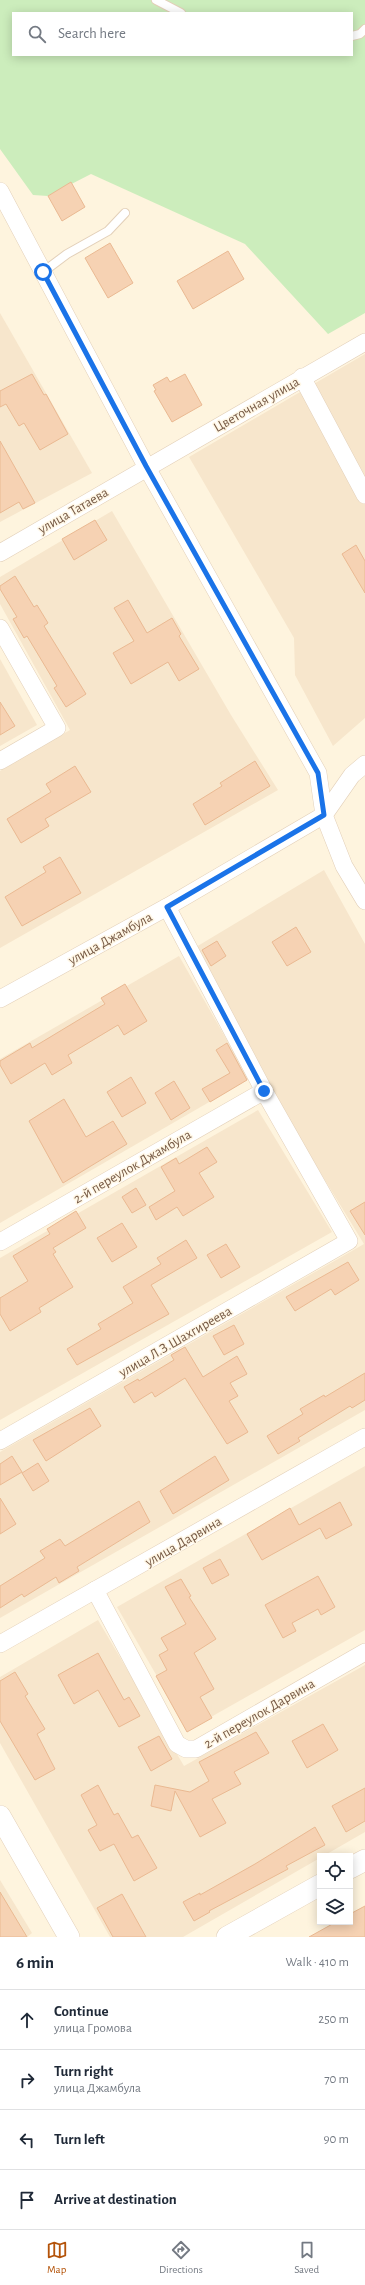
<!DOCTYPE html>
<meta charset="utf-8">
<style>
:root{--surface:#fff;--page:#f2f2f3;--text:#1f2937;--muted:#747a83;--line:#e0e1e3;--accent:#b45309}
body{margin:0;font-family:"Alegreya Sans",sans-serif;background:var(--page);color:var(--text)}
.controls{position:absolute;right:12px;bottom:12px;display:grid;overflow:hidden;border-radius:0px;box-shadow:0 2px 10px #0003}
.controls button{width:36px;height:36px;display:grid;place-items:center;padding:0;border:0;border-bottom:1px solid var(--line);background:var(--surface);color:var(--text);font:20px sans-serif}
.stop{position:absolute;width:12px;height:12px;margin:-9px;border:3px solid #1a73e8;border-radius:50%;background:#fff}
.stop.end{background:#1a73e8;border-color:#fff;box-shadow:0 1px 4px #0008}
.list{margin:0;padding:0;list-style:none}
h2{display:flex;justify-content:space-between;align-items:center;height:52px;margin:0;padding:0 16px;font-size:17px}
h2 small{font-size:13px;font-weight:400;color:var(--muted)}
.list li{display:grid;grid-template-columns:26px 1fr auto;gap:12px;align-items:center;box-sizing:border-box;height:60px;padding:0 16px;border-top:1px solid var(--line)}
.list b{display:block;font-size:15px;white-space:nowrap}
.list p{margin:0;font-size:13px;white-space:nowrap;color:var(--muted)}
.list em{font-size:13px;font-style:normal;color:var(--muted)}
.icon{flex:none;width:22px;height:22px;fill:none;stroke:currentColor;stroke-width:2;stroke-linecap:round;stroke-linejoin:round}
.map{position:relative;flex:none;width:365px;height:1937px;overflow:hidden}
.search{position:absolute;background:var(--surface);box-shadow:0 2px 10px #0003;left:12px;right:12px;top:12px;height:44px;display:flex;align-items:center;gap:10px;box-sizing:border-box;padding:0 14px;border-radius:0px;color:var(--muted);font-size:15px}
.sheet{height:292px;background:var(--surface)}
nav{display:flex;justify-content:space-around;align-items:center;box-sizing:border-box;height:56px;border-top:1px solid var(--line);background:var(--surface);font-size:11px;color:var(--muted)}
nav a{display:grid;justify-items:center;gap:2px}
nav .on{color:var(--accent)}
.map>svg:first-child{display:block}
.residential{fill:#f7e6cc}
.green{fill:#ccedbc;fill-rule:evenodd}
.building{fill:#f6d2b3;stroke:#eab992}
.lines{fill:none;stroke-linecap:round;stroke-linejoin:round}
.service-casing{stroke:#e3d0b9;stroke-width:10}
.minor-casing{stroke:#e3d0b9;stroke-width:18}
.tertiary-casing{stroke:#e3d0b9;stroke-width:22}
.service{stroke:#fff;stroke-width:8}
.minor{stroke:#fff;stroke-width:17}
.tertiary{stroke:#fff;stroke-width:21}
.route{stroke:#1a73e8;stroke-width:5}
.labels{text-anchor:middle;stroke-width:3;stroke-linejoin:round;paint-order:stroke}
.street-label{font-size:14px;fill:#765944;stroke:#fff7e6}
</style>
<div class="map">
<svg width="365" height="1937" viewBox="0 0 365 1937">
<rect width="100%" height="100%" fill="#fef4de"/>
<g class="residential">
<path d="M0,313L92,473L0,522Z"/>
<path d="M365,354V718L333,746L295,675L294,638L189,457Z"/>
<path d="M112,511L231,715L278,790L0,948V771L70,730L0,604V577Z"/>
<path d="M0,659L37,725L0,746Z"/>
<path d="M324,870L365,944V1410L0,1618V1452L364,1244L270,1090L196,947Z"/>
<path d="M179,956L249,1079L0,1223V1059Z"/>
<path d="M258,1110L332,1232L0,1420V1258Z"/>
<path d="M365,1466V1630L188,1730L117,1607Z"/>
<path d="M98,1620L184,1766L365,1665V1832L183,1937H110L0,1743V1677Z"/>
<path d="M0,1880L32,1933L27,1937H0Z"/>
</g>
<path class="green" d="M0,0H365V313L328,334L245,244L91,174L48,196L33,195L0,149ZM13,13H352V55H13Z"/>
<g class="building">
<path d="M71,182L85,207L62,221L48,196Z"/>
<path d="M110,243L133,283L108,298L85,258Z"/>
<path d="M228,251L244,279L193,309L177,281Z"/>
<path d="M32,374L44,395L46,394L68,434L40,450L24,423L19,426L6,404L0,407V391Z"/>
<path d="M185,374L202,405L172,422L154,391L156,390L153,385L167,377L170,382Z"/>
<path d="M0,441L35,503L23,509L19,502L0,513Z"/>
<path d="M95,520L107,540L74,560L62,539Z"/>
<path d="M356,545L365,561V593L342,554Z"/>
<path d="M15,576L34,607L37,605L48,623L44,626L86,694L66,707L54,688L57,686L27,636L24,638L13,619L17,617L0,589V586Z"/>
<path d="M128,600L147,633L172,618L181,634L179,636L199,669L179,681L168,662L131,684L113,653L134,641L114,608Z"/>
<path d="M0,702L15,726L0,735Z"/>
<path d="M255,761L270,786L205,825L193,804L222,786L220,783Z"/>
<path d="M75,766L91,792L45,819L49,826L21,843L7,819L51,792L46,784Z"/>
<path d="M60,857L81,893L22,926L5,897L46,872L43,867Z"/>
<path d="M296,927L311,952L287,966L272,942Z"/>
<path d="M217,941L226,956L211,966L202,950Z"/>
<path d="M125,984L147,1021L124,1035L118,1025L68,1055L72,1063L52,1075L45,1063L11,1084L0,1065V1061L30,1043L32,1048L105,1004L101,998Z"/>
<path d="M227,1043L247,1080L210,1102L202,1089L230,1073L216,1050Z"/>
<path d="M131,1077L146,1103L122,1117L107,1092Z"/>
<path d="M174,1081L190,1108L171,1120L155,1093Z"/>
<path d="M64,1099L86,1137L113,1121L127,1144L63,1183L29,1121Z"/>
<path d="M207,1147L217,1162L199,1173L214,1197L183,1216L177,1207L156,1220L149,1207L175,1191L161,1167L176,1158L179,1164Z"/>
<path d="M136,1188L146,1205L132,1213L122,1197Z"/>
<path d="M365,1202V1235L350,1211Z"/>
<path d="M76,1211L86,1228L53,1248L56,1252L53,1254L73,1287L39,1308L41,1312L10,1331L0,1314V1298L28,1281L13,1256L50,1234L47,1229Z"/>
<path d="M122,1223L137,1247L112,1262L97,1238Z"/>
<path d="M186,1240L197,1258L151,1285L169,1314L77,1365L67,1349L101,1329L98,1324L133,1303L123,1287L161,1264L157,1258Z"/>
<path d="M226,1244L240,1267L221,1278L207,1255Z"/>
<path d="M348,1262L359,1280L335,1295L331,1289L295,1311L286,1297Z"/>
<path d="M234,1325L244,1344L224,1355L213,1336Z"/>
<path d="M185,1347L203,1377L237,1356L247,1374L230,1383L238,1396L229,1401L248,1432L227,1444L185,1378L155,1397L152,1392L134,1403L124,1387L138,1379L139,1381L174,1360L171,1355Z"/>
<path d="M365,1373V1400L352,1408L350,1406L298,1438L300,1441L278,1454L267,1436L303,1414L300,1409L324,1395L325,1397Z"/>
<path d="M90,1408L101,1426L46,1461L33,1440Z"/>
<path d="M12,1456L22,1472L0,1485V1464Z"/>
<path d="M215,1456L229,1480L173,1514L160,1491Z"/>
<path d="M38,1463L49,1481L33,1491L22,1473Z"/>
<path d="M0,1498L16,1524L0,1534Z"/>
<path d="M139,1501L150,1522L77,1567L79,1571L59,1583L56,1577L24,1597L22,1594L0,1608V1586L45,1558L40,1551L60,1539L65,1546Z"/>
<path d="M340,1502L352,1525L326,1539L320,1528L262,1560L247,1534L290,1508L299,1525Z"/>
<path d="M220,1559L229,1575L212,1584L203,1568Z"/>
<path d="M318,1576L335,1607L321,1615L318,1609L292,1623L296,1631L283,1638L265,1605Z"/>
<path d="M181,1579L191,1596L189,1597L216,1639L194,1653L214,1689L200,1697L212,1718L187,1732L156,1676L167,1670L159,1655L168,1650L161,1638L186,1624L165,1587Z"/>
<path d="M98,1653L124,1700L129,1697L140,1716L119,1727L98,1690L74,1704L58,1675Z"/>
<path d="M15,1672L28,1694L25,1696L45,1729L37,1734L55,1769L35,1780L0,1721V1681Z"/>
<path d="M323,1724L338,1750L307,1768L292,1741Z"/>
<path d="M256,1732L269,1753L234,1772L241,1784L212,1799L226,1823L200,1837L175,1791L171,1811L151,1806L155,1785L190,1792L209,1781L199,1762Z"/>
<path d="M159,1736L172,1759L151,1771L138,1747Z"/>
<path d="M98,1785L114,1815L118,1813L132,1838L138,1835L157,1868L134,1881L114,1844L100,1851L88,1830L97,1825L81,1795Z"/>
<path d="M365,1788V1821L346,1832L332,1806Z"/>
<path d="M315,1827L325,1845L286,1866L288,1869L209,1911L210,1912L194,1921L183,1902L200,1893V1895L255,1864Z"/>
<path d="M0,1892L27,1937H0Z"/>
<path d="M122,1894L146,1937H113L97,1908Z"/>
<path d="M365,1906V1937H309L336,1922H350V1914Z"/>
</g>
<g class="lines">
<g class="service-casing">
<g id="service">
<path d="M156,0L181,13"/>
<path d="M352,36L360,34L365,29"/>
<path d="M43,272L67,254L108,231L125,213"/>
</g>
</g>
<g class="minor-casing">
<g id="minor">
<path d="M0,191L146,466L318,773L324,815L344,866L365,901"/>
<path d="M302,377L365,495"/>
<path d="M0,553L365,342"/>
<path d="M0,628L57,728L0,761"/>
<path d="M0,999L167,907L324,815L352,775L365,764"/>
<path d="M0,1242L264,1091"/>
<path d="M0,1441L349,1241L264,1091L167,907"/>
<path d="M95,1590L177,1744L186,1749H196L365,1652"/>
<path d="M0,1644L365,1437"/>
</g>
</g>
<g class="tertiary-casing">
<g id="tertiary">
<path d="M0,1816L69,1937"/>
<path d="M350,1868L365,1860"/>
<path d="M227,1937L320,1885"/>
</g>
</g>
<use href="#service" class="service"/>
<use href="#minor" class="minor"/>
<use href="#tertiary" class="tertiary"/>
</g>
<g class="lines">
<path class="route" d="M43,272L146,466L318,773L324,815L167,907L264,1091"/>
</g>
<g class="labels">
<g class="street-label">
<text transform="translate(256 404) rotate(-30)" y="5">Цветочная улица</text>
<text transform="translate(73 510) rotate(-30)" y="5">улица Татаева</text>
<text transform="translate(110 938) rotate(-29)" y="5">улица Джамбула</text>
<text transform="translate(132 1166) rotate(-30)" y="5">2-й переулок Джамбула</text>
<text transform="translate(175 1341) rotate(-30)" y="5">улица Л.З.Шахгиреева</text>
<text transform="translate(183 1541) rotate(-30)" y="5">улица Дарвина</text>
<text transform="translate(259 1713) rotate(-30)" y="5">2-й переулок Дарвина</text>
</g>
</g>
</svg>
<div class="controls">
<button><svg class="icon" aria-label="locate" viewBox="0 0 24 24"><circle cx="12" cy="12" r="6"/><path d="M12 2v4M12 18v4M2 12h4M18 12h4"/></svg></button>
<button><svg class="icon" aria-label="layers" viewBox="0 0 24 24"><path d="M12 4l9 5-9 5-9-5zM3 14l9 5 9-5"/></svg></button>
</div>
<div class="stop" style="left:43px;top:272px"></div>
<div class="stop end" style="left:264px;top:1091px"></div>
<div class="search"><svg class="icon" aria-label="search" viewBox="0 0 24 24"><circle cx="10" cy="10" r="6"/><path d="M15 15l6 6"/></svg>Search here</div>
</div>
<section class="sheet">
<h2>6 min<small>Walk · 410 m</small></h2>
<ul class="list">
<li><svg class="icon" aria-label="ahead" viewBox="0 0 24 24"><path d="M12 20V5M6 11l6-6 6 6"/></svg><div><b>Continue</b><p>улица Громова</p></div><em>250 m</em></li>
<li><svg class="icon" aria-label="right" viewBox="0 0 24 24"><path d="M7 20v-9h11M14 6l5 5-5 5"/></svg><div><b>Turn right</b><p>улица Джамбула</p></div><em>70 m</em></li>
<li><svg class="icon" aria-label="left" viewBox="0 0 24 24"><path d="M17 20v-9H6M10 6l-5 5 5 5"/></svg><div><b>Turn left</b></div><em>90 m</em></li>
<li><svg class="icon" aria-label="arrive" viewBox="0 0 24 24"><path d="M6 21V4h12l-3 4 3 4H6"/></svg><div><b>Arrive at destination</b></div></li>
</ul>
</section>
<nav>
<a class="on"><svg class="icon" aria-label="map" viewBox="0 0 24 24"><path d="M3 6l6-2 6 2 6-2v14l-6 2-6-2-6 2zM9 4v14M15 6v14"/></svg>Map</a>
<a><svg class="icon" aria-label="directions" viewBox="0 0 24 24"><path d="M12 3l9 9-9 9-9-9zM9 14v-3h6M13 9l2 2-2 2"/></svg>Directions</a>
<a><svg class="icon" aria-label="saved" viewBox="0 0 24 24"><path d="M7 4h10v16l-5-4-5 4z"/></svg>Saved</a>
</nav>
